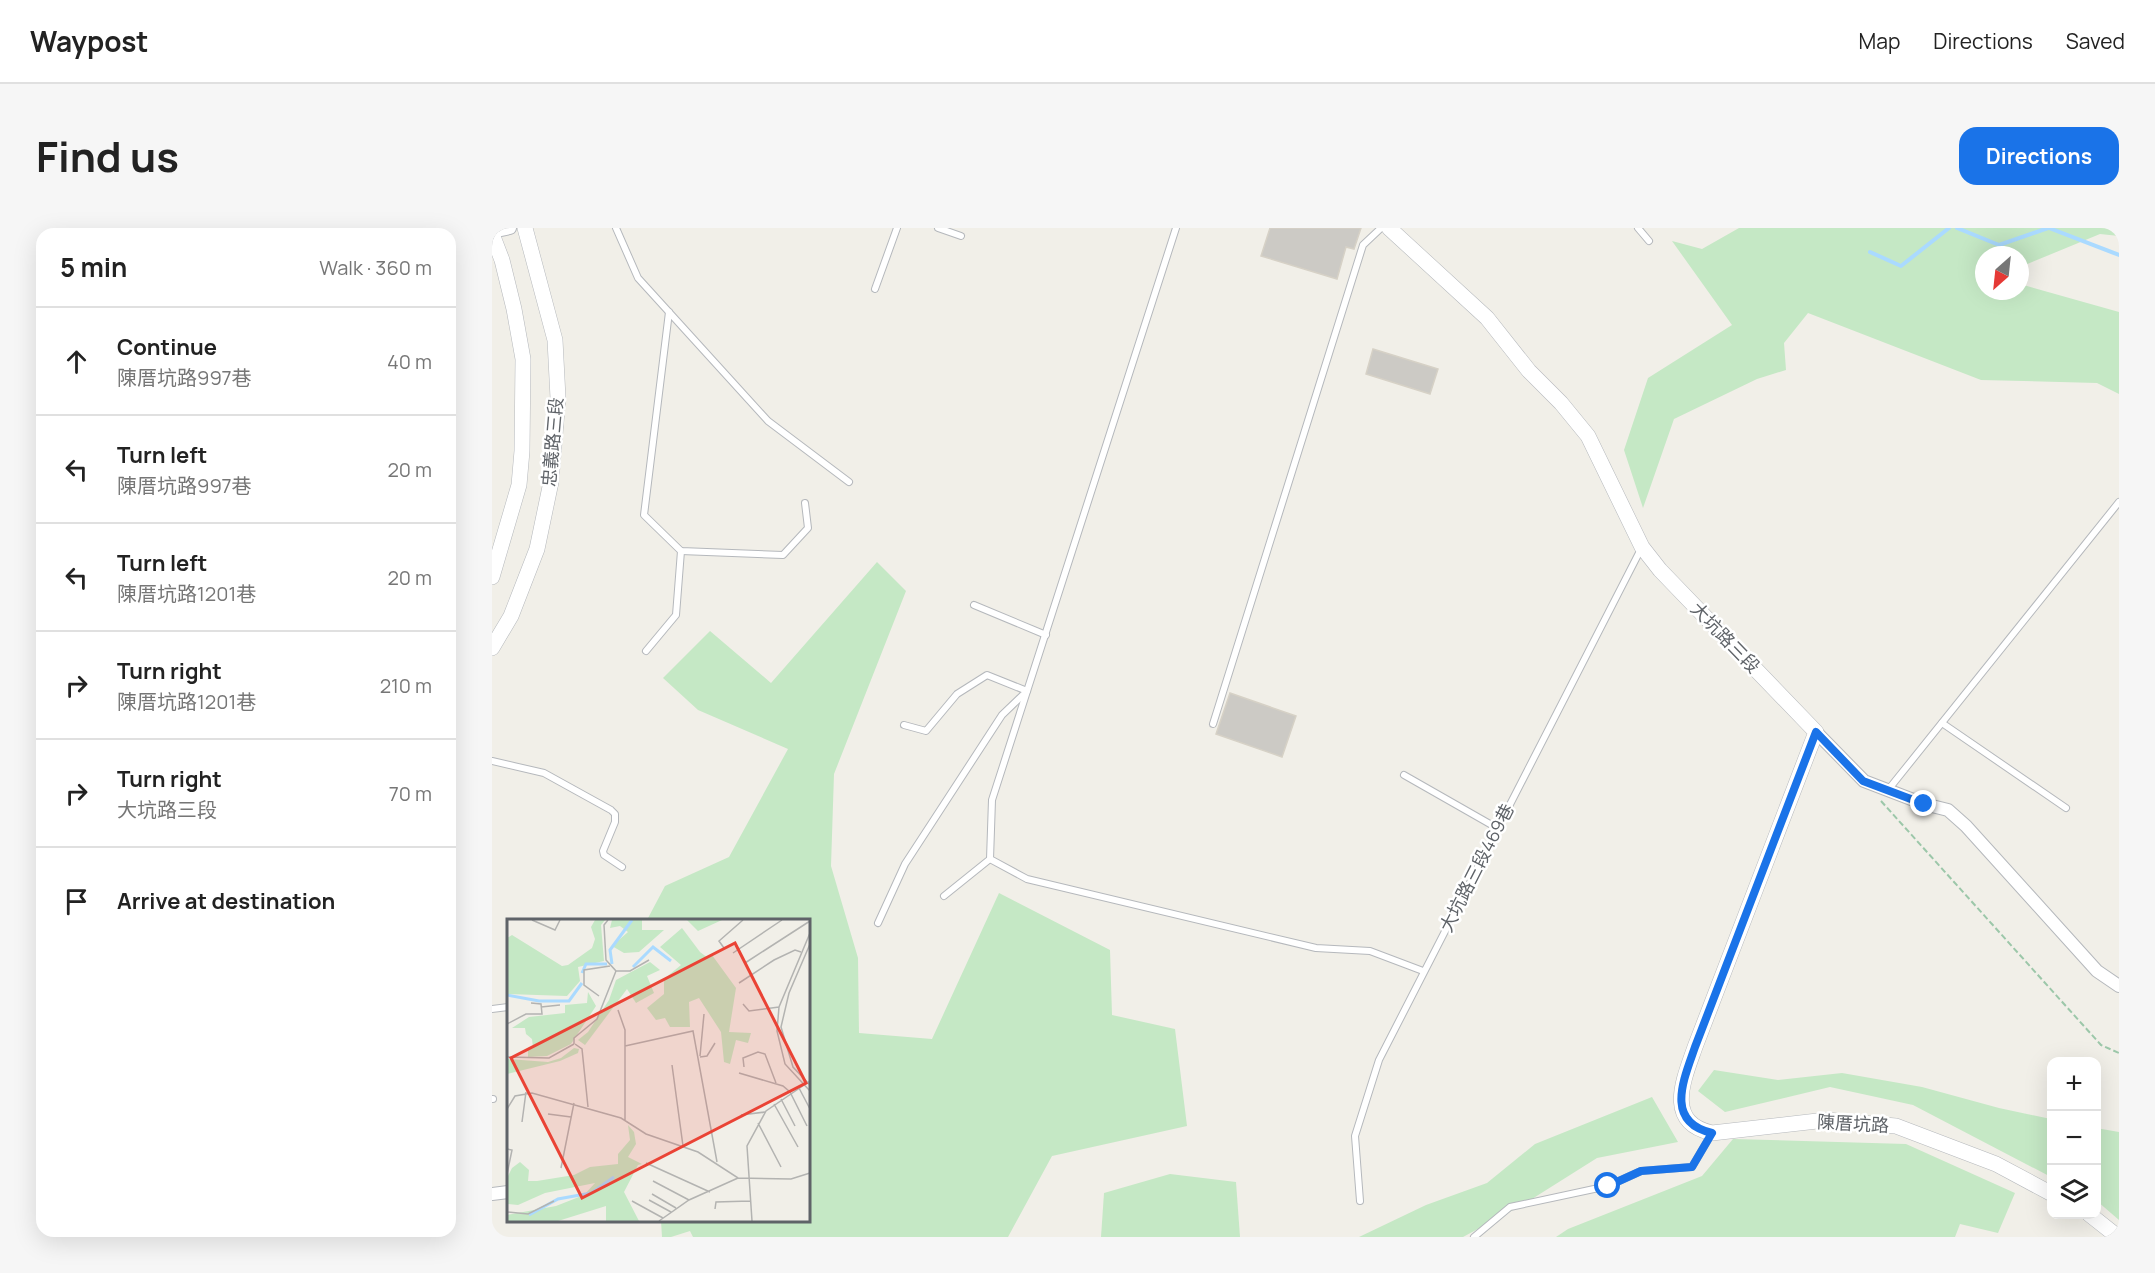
<!DOCTYPE html>
<meta charset="utf-8">
<style>
:root{--surface:#fff;--page:#f6f6f6;--text:#222;--muted:#767676;--line:#e0e0e0;--accent:#1a73e8}
body{margin:0;font-family:Manrope,"Noto Sans TC",sans-serif;background:var(--page);color:var(--text)}
.controls{position:absolute;right:18px;bottom:18px;display:grid;overflow:hidden;border-radius:12px;box-shadow:0 6px 24px #0002}
.controls button{width:54px;height:54px;display:grid;place-items:center;padding:0;border:0;border-bottom:2px solid var(--line);background:var(--surface);color:var(--text);font:30px sans-serif}
.compass{position:absolute;left:1483px;top:18px;width:54px;height:54px;border-radius:50%;background:var(--surface);box-shadow:0 6px 24px #0002;rotate:207deg}
.stop{position:absolute;width:18px;height:18px;margin:-14px;border:4px solid #1a73e8;border-radius:50%;background:#fff}
.stop.end{background:#1a73e8;border-color:#fff;box-shadow:0 2px 6px #0008}
.list{margin:0;padding:0;list-style:none}
h2{display:flex;justify-content:space-between;align-items:center;height:78px;margin:0;padding:0 24px;font-size:26px}
h2 small{font-size:20px;font-weight:400;color:var(--muted)}
.list li{display:grid;grid-template-columns:39px 1fr auto;gap:18px;align-items:center;box-sizing:border-box;height:108px;padding:0 24px;border-top:2px solid var(--line)}
.list b{display:block;font-size:22px;white-space:nowrap}
.list p{margin:0;font-size:20px;white-space:nowrap;color:var(--muted)}
.list em{font-size:20px;font-style:normal;color:var(--muted)}
.icon{flex:none;width:33px;height:33px;fill:none;stroke:currentColor;stroke-width:2;stroke-linecap:round;stroke-linejoin:round}
.map{position:relative;flex:none;width:1627px;height:1009px;overflow:hidden;border-radius:18px}
header{display:flex;align-items:center;gap:36px;box-sizing:border-box;height:84px;padding:0 30px;background:var(--surface);border-bottom:2px solid var(--line)}
header strong{font-size:28px}
nav{display:flex;gap:33px;margin-inline-start:auto;font-size:21px}
.intro{display:flex;align-items:center;justify-content:space-between;box-sizing:border-box;height:144px;padding:0 36px}
h1{margin:0;font-size:42px}
.button{padding:15px 27px;border-radius:18px;background:var(--accent);color:#fff;font-size:21px;font-weight:700}
main{display:flex;gap:36px;padding:0 36px}
aside{flex:1;background:var(--surface);border-radius:18px;box-shadow:0 6px 24px #0002}
.map>svg:first-child{display:block}
.green{fill:#c5e8c5}
.lines{fill:none;stroke-linecap:round;stroke-linejoin:round}
.stream{stroke:#aadaff;stroke-width:4}
.building{fill:#cccac5;stroke:#d6d1c6;stroke-width:1.5}
.service-casing{stroke:#b5b8bc;stroke-width:8}
.minor-casing{stroke:#b5b8bc;stroke-width:14}
.tertiary-casing{stroke:#b5b8bc;stroke-width:16}
.path{stroke:#9cc7a9;stroke-width:2;stroke-dasharray:6 3;stroke-linecap:butt}
.service{stroke:#fff;stroke-width:6}
.minor{stroke:#fff;stroke-width:12}
.tertiary{stroke:#fff;stroke-width:15}
.route{stroke:#1a73e8;stroke-width:8}
.labels{text-anchor:middle;stroke-width:5;stroke-linejoin:round;paint-order:stroke}
.street-label{font-size:18px;fill:#5f6368;stroke:#fff}
.inset-river{fill:none;stroke:#aadaff;stroke-width:3}
.inset-road{fill:none;stroke:#b3b3b1;stroke-width:1.5}
.view{fill:#ea4335;fill-opacity:0.15;stroke:#ea4335;stroke-width:3}
.inset-edge{fill:none;stroke:#5f6368;stroke-width:3}
</style>
<header>
<strong>Waypost</strong>
<nav><a>Map</a><a>Directions</a><a>Saved</a></nav>
</header>
<div class="intro"><h1>Find us</h1><a class="button">Directions</a></div>
<main>
<aside>
<h2>5 min<small>Walk · 360 m</small></h2>
<ul class="list">
<li><svg class="icon" aria-label="ahead" viewBox="0 0 24 24"><path d="M12 20V5M6 11l6-6 6 6"/></svg><div><b>Continue</b><p>陳厝坑路997巷</p></div><em>40 m</em></li>
<li><svg class="icon" aria-label="left" viewBox="0 0 24 24"><path d="M17 20v-9H6M10 6l-5 5 5 5"/></svg><div><b>Turn left</b><p>陳厝坑路997巷</p></div><em>20 m</em></li>
<li><svg class="icon" aria-label="left" viewBox="0 0 24 24"><path d="M17 20v-9H6M10 6l-5 5 5 5"/></svg><div><b>Turn left</b><p>陳厝坑路1201巷</p></div><em>20 m</em></li>
<li><svg class="icon" aria-label="right" viewBox="0 0 24 24"><path d="M7 20v-9h11M14 6l5 5-5 5"/></svg><div><b>Turn right</b><p>陳厝坑路1201巷</p></div><em>210 m</em></li>
<li><svg class="icon" aria-label="right" viewBox="0 0 24 24"><path d="M7 20v-9h11M14 6l5 5-5 5"/></svg><div><b>Turn right</b><p>大坑路三段</p></div><em>70 m</em></li>
<li><svg class="icon" aria-label="arrive" viewBox="0 0 24 24"><path d="M6 21V4h12l-3 4 3 4H6"/></svg><div><b>Arrive at destination</b></div></li>
</ul>
</aside>
<div class="map">
<svg width="1627" height="1009" viewBox="0 0 1627 1009">
<rect width="100%" height="100%" fill="#f1efe8"/>
<g class="green">
<path d="M1247,0H1627V8L1608,6L1528,39V27H1492V63H1528V56L1627,84V166L1605,155L1489,152L1316,85L1292,115L1294,142L1265,151L1182,191L1151,280L1132,222L1156,150L1240,97L1180,13L1210,21Z"/>
<path d="M385,334L414,363L342,546L339,638L366,730L367,805L440,811L507,665L618,722L620,787L683,801L695,898L560,928L516,1009H201L198,1003L179,1009H170L169,993L316,992V692H155L173,658L237,629L296,521L206,482L171,450L218,403L279,455Z"/>
<path d="M1222,842L1286,852L1350,845L1430,859L1507,880L1559,891V949L1421,877L1338,859L1233,884L1206,863Z"/>
<path d="M1160,869L1186,914L1105,930L1032,976L971,1009H867L934,977L995,955L1043,916Z"/>
<path d="M1604,900L1627,904V992L1605,973Z"/>
<path d="M1241,911L1414,916L1523,965L1506,1005L1468,996L1463,1009H1064L1076,1001L1210,948Z"/>
<path d="M678,946L744,954L748,1009H609L612,965Z"/>
</g>
<g class="lines">
<g class="stream">
<path d="M1465,0L1507,17L1556,0"/>
<path d="M1557,0L1627,27"/>
<path d="M1378,24L1409,38L1457,0"/>
</g>
</g>
<g class="building">
<path d="M778,0H869L862,21L854,19L845,51L769,28Z"/>
<path d="M881,121L946,141L938,166L874,146Z"/>
<path d="M738,465L804,488L790,529L724,506Z"/>
</g>
<g class="lines">
<g class="service-casing">
<g id="service">
<path d="M124,0L146,50L276,193L357,254"/>
<path d="M446,0L469,8"/>
<path d="M684,0L500,572L498,631L535,651L824,720L878,723L931,743"/>
<path d="M1146,0L1157,13"/>
<path d="M383,61L405,0"/>
<path d="M177,84L152,287L189,323L291,327L316,300L313,275"/>
<path d="M482,377L554,407"/>
<path d="M154,423L184,387L189,323"/>
<path d="M1450,495L1574,580"/>
<path d="M721,496L871,17L889,0"/>
<path d="M0,533L52,545L119,582L123,586V594L111,623L112,627L130,639"/>
<path d="M912,547L1005,600"/>
<path d="M1396,562L1627,274"/>
<path d="M452,668L498,631"/>
<path d="M386,695L413,636L510,487L535,463L495,447L465,466L434,503L412,497"/>
<path d="M0,781L16,779"/>
<path d="M0,871H1"/>
<path d="M868,973L863,908L887,832L1150,319"/>
<path d="M982,1009L1018,979L1116,958L1149,943L1200,939L1220,905"/>
</g>
</g>
<g class="minor-casing">
<g id="minor">
<path d="M0,4L18,0"/>
<path d="M1324,504L1372,553L1432,576L1456,582L1474,598L1605,743L1627,758"/>
<path d="M0,966L16,964"/>
</g>
</g>
<g class="tertiary-casing">
<g id="tertiary">
<path d="M897,0L995,90L1037,143L1069,175L1096,208L1150,319L1168,342L1324,504L1203,819C1192,851 1172,894 1220,905L1334,892L1404,898L1504,936L1560,966"/>
<path d="M0,6L10,32L22,81L31,131L30,223L27,257L0,349"/>
<path d="M0,420L19,388L45,321L59,254L66,170L63,112L33,0"/>
<path d="M1597,986L1626,1009"/>
</g>
</g>
<path class="path" d="M1389,573L1609,817L1627,825"/>
<use href="#service" class="service"/>
<use href="#minor" class="minor"/>
<use href="#tertiary" class="tertiary"/>
</g>
<g class="lines">
<path class="route" d="M1116,958L1149,943L1200,939L1220,905C1172,894 1192,851 1203,819L1324,504L1371,553L1432,576"/>
</g>
<g class="labels">
<g class="street-label">
<text transform="translate(61 214) rotate(-85)" y="6">忠義路三段</text>
<text transform="translate(1233 410) rotate(46)" y="6">大坑路三段</text>
<text transform="translate(985 640) rotate(-63)" y="6">大坑路三段469巷</text>
<text transform="translate(1361 896) rotate(3)" y="6">陳厝坑路</text>
</g>
</g>
<g transform="translate(15 691)">
<rect width="303" height="303" fill="#f1efe8"/>
<path d="M88,1H98L94,6L97,42L71,48L73,62L60,77L0,75V19L5,16L55,47L61,46L85,29L88,20L84,8ZM105,1H135V11H157L132,33L117,34L105,27L121,13L113,7L103,9ZM180,1H215L191,12ZM175,9L193,33L201,39L205,36L229,69L222,113L244,114L241,124L229,121L223,145L217,143L214,113L192,79L182,83L183,108H163L158,99L149,101L140,89L157,75V60L174,46L153,28ZM143,43L153,51L140,57L147,74L129,84L120,70L78,126L71,121L81,113L102,81L109,61ZM81,73L89,87L64,125L40,137L21,138V131L26,129L25,120L19,115L18,109H5L22,98L58,94V86L80,84ZM67,129L72,130L71,134L53,142L0,155V140L41,143L54,139ZM121,206L127,213L129,225L121,238L135,245L131,246L117,273L132,302H99V287L51,302H0V296L49,287L77,276L88,264L38,274L11,286L0,285V259L5,249L13,243L22,251L21,262H30L67,256L83,248L111,245V235L123,221Z" fill="#c5e8c5"/>
<path class="inset-river" d="M105,45L103,31L125,1M126,48L146,28L164,42M75,54L79,45H100M0,76L32,82H62L75,64M22,296L51,280L84,274L107,258"/>
<path class="inset-road" d="M25,1L48,11L53,1M303,14L272,88L270,112L278,145L303,172M303,25L282,74L274,108L286,148L303,166M217,29L212,22L236,1M226,34L275,1M238,44L303,2M109,52H123L142,41M232,64L267,41L288,31L294,33M92,77L77,66V51L103,47M236,85L242,92L272,88M34,88L53,86M111,91L118,111V201M0,105L19,95H35L34,85L24,84M67,125V119L90,100L109,52L99,41L97,6L101,1M68,125L75,130L81,188M118,127L186,112L210,243M193,137L197,95M0,138L42,139L67,125M193,138L200,137L208,124M165,146L176,227M237,148L236,139L251,133L258,135L269,164M232,154L276,167L283,173L300,207M292,169L303,190M274,180L288,207M267,185L291,228M0,190L8,177L25,174L114,199L139,215L191,233L231,259L284,260L303,254M41,195L64,198M234,196L258,193M15,203L19,173M251,204L274,248M0,230L5,231L0,255M139,244L203,273M54,249L67,184M146,262L182,281M145,275L169,289M142,281L164,293M125,282L156,299M208,290L209,283L243,282M0,293L21,295L47,282M152,302L182,281L231,259M245,302L240,227L259,192L303,162"/>
<path class="view" d="M228,24L299,164L75,279L4,139Z"/>
<rect width="303" height="303" class="inset-edge"/>
</g>
</svg>
<div class="controls">
<button>+</button>
<button>−</button>
<button><svg class="icon" aria-label="layers" viewBox="0 0 24 24"><path d="M12 4l9 5-9 5-9-5zM3 14l9 5 9-5"/></svg></button>
</div>
<svg class="compass" viewBox="-18 -18 36 36"><path d="M0-13l5 13h-10z" fill="#e53935"/><path d="M0 13l5-13h-10z" fill="#767676"/></svg>
<div class="stop" style="left:1116px;top:958px"></div>
<div class="stop end" style="left:1432px;top:576px"></div>
</div>
</main>
